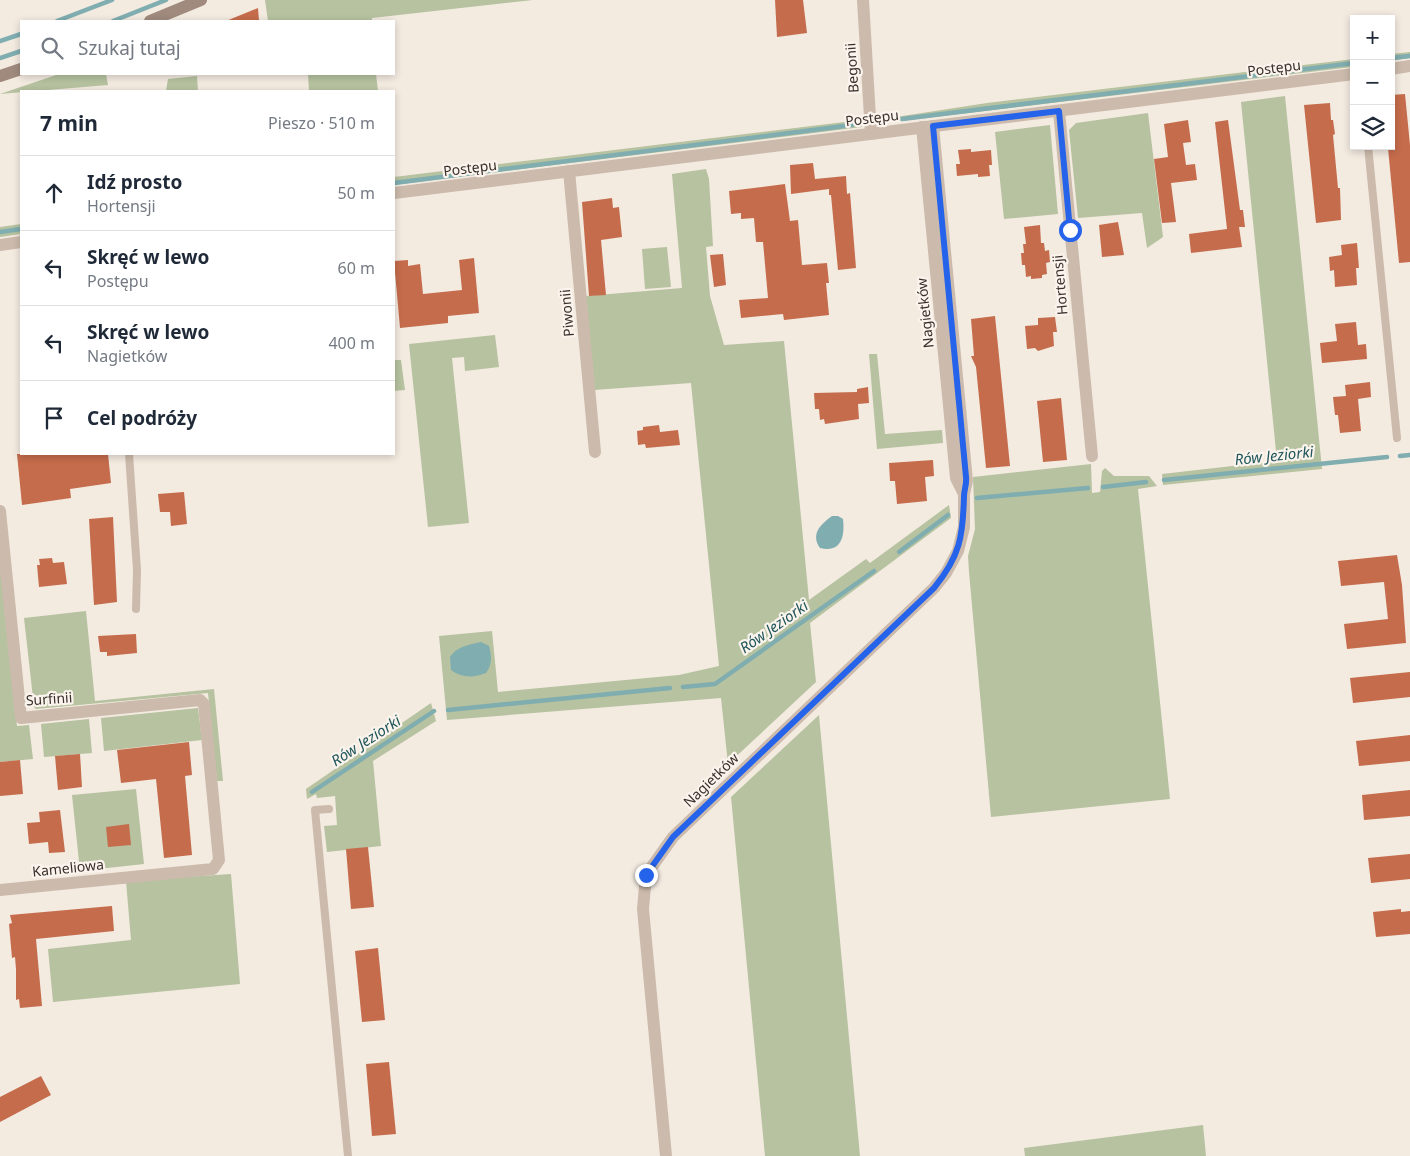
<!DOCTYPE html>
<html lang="pl">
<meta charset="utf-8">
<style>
:root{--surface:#fff;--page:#f6f6f7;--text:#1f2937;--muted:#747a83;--line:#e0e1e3}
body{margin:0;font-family:"Noto Sans",sans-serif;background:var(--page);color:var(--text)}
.controls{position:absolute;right:15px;top:15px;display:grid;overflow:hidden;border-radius:0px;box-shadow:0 2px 8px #0003}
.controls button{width:45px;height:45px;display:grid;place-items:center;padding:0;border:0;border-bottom:1px solid var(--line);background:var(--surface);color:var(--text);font:25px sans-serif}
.stop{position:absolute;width:15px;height:15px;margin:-11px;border:4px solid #2563eb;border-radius:50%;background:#fff}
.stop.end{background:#2563eb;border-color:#fff;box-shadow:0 1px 5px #0008}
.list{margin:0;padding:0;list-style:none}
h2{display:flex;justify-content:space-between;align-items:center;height:65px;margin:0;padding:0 20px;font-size:21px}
h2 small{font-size:16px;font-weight:400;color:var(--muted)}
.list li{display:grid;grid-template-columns:32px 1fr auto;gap:15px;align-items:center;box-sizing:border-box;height:75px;padding:0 20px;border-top:1px solid var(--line)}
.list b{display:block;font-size:19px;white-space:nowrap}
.list p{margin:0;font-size:16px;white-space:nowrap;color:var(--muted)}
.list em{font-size:16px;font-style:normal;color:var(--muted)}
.icon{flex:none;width:28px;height:28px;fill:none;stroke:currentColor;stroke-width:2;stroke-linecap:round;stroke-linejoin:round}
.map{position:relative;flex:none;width:1410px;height:1156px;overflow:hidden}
.search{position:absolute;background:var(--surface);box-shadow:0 2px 8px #0003;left:20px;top:20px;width:375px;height:55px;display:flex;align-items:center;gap:12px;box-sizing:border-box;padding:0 18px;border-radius:0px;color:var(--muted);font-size:19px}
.panel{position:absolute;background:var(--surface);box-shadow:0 2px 8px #0003;left:20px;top:90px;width:375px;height:365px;border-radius:0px}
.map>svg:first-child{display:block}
.green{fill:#b6c2a0}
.water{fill:#7fadb0}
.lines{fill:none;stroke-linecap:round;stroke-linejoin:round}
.stream{stroke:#7fadb0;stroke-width:4.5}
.building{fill:#c56c4c}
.lane{stroke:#ccbbac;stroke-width:8}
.street{stroke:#ccbbac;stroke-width:12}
.secondary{stroke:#9f8a7d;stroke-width:12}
.route{stroke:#2563eb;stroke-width:6}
.labels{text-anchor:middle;stroke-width:4.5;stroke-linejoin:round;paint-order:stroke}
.street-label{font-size:14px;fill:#3a302b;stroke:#faf4ed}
.water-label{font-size:15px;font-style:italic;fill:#20565b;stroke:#faf4ed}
</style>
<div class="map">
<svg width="1410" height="1156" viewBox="0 0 1410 1156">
<rect width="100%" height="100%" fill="#f3eae0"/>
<g class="green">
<path d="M265,0H533L372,18V21H268Z"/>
<path d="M1410,52V58L1391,61V54Z"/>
<path d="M1354,59L1352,67L901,121L896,117L987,103Z"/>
<path d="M59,74H106L108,85L0,94Z"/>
<path d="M308,74H376L378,91H309Z"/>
<path d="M197,76L198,91H166L168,79Z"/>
<path d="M1285,96L1322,469L1163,485L1162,474L1277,461L1241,102Z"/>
<path d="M1148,113L1163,237L1147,248L1142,213L1078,218L1069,130L1076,123Z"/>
<path d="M861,120L862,127L394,185V177Z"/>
<path d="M1050,125L1058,214L1004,219L995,132Z"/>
<path d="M706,169L709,179L713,246L706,247L710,296L724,345L784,341L809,600L866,559L870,563L949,505L951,518L810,623L816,682L728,764L721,698L447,720L439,636L492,631L498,692L679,675L719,666L691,383L594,390L586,296L682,288L672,174Z"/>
<path d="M21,224V234L0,237V227Z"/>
<path d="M667,247L671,287L645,289L642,249Z"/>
<path d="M495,335L499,367L465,371L464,357L452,358L469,523L428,527L409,344Z"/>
<path d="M869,354H877L885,434L942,430L943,443L877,449Z"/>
<path d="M394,360H401L405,390L394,391Z"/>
<path d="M1091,464L1092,493L1100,492L1102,471L1105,468L1114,476H1149L1157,486L1138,489L1170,799L991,817L969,572L968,556L975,529L973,477Z"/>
<path d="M0,556L17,726L29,725L33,759L0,762Z"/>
<path d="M86,611L95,701L214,689L223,781H217L208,693L36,709L34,707L24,618Z"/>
<path d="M431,703L436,721L373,761L381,846L327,852L324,826L337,825L335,796L317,798L316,794L307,799L306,789Z"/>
<path d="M198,708L202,740L104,751L101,718Z"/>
<path d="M819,715L860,1156H765L731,797Z"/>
<path d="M89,719L92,753L44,757L41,724Z"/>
<path d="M136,789L144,864L80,871L72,795Z"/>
<path d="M231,874L240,984L53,1002L48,949L131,940L126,881Z"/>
<path d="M1203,1125L1206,1156H1025L1024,1148Z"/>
</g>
<g class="water">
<path d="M832,516H838L843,519C845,537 841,553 820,548C810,534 821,524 832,516Z"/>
<path d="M481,642L489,646C492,656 492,665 486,673C473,678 462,678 451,670L450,657C457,646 469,645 481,642Z"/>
</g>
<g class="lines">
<g class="stream">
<path d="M57,21L112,0"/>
<path d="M113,21L166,0"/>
<path d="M0,41L21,34"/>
<path d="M0,58L21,51"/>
<path d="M1391,58L1410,56"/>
<path d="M902,119L1354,63"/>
<path d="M394,183L852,125"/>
<path d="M0,232L21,229"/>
<path d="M1400,456L1410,455"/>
<path d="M1164,480L1387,457"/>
<path d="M1103,487L1146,482"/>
<path d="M977,498L1088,488"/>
<path d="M899,552L948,515"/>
<path d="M683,687L715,684L874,571"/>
<path d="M448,710L670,688"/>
<path d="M312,792L434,711"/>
</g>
</g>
<g class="building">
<path d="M775,0H803L807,33L777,37Z"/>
<path d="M258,8L259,21H226Z"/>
<path d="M1405,94L1410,145V262L1399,263L1388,148H1391V95Z"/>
<path d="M1330,103L1331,120H1333L1335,134L1333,135L1338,188H1340L1341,220L1316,223L1304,105Z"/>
<path d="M1188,120L1191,142L1183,143L1186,165L1195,164L1197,180L1171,183L1176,222L1162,223L1154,159L1168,157L1164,124Z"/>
<path d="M1228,120L1240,210H1243L1245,227H1239L1242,247L1191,253L1189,234L1227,229L1215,122Z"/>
<path d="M971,149V152L991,150L992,165H989L990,176L978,177V174L957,176L956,164H960L958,150Z"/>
<path d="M813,163L815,179L846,176L847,194L850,193L856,268L838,270L831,195H829V189L791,194L790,165Z"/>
<path d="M785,184L790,221L798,220L802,265L827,263L829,283H826L829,315L784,320L783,314L741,318L739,300L768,298L763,242H756L754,218L741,219V213L731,214L729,191Z"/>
<path d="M612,198L613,208L619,207L622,237L601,240L606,295L589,296L582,202Z"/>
<path d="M1118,222L1124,255L1102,257L1099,225Z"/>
<path d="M1040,225L1041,243H1044L1045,251L1049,250L1050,262L1046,263L1047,274L1042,275V278L1031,279V276L1026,277L1025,265H1022L1021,253H1024L1023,244H1026L1024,227Z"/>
<path d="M1357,243L1359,268H1356L1357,285L1335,287L1334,270L1330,271L1329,257L1342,255L1341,245Z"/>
<path d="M723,254L726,285L714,287L710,255Z"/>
<path d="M474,258L479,313L448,316V323L400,328L394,261L408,260V266L420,264L423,294L462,290L459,260Z"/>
<path d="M995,316L1010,466L986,468L976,367L971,356H974L971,319Z"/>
<path d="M1055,317L1057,332H1053L1054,346L1038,351L1035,348L1027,349L1025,326L1038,325V318Z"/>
<path d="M1356,322L1358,345L1366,344L1367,359L1322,363L1320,343L1337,341L1335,324Z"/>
<path d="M1370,382L1371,397L1358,399L1361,431L1340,433L1338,415H1335L1333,397L1346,396L1345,385Z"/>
<path d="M868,387L869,403L858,404L859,419L825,424L824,419L820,420L819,409H815L814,393L857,392V389Z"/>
<path d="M1061,398L1067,460L1043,462L1037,401Z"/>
<path d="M659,425L660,432L678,430L680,445L646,448L645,444L638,445L637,431L643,430V427Z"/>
<path d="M17,454H108L111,483L70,489L71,498L22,505Z"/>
<path d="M933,460L934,476L925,477L927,501L897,504L895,481H890L889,463Z"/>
<path d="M184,492L187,524L171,526L170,512H160L158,494Z"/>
<path d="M113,517L117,602L94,605L89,519Z"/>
<path d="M1397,555L1402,585L1406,643L1347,649L1344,624L1388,619L1386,601L1384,582L1341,586L1338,561Z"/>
<path d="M52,558L53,563L64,562L67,584L39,587L37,565H40L39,559Z"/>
<path d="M136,634L137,653L107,656V652H100L98,636Z"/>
<path d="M1410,672V697L1353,703L1350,678Z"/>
<path d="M1410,735V761L1359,766L1356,741Z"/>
<path d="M189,742L192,775L185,776L192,855L164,858L156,779L121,783L117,750Z"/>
<path d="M80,754L82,787L58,790L55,756Z"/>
<path d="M20,760L23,794L0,796V762Z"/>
<path d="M1410,790V816L1364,820L1362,795Z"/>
<path d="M60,810L65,852L49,853L48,842L29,844L27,823L40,822L39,812Z"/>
<path d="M129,824L131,845L108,847L106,827Z"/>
<path d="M368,847L374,907L351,909L346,849Z"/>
<path d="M1410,854V879L1371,883L1368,858Z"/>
<path d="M112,906L114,931L36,939L42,1006L20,1008L19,999L16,1000V969L15,957L12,958L9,924L12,923L10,915Z"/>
<path d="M1401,909V912L1410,911V934L1376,937L1373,912Z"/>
<path d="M378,948L385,1020L362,1022L355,951Z"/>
<path d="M389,1062L396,1134L372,1136L366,1064Z"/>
<path d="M41,1076L51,1095L0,1122V1097Z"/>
</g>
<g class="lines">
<g class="lane">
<path d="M1368,146L1397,438"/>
<path d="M129,454L137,570L136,609"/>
<path d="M329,809L315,810L348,1156"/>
</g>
<g class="street">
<path d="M863,0L871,134"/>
<path d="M1391,69L1410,66"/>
<path d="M1059,111L1092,456"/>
<path d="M922,127L956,478L964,494"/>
<path d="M569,171L595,452"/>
<path d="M394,193L1354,74"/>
<path d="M0,245L21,242"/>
<path d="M0,511L21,718L200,700L204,704L219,860L213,869L0,890"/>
<path d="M666,1156L643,909L646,875L673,837L934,588L946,573L958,551L964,527V494L967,481L933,126"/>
</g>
<g class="secondary">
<path d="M150,21L201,0"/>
<path d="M0,76L21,69"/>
</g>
</g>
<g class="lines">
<path class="route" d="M646,875L673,837L934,588C960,556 963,537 964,496C964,490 967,484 966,477L933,126L1059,111L1070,230"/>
</g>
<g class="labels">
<g class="street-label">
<text transform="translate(852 68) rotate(-94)" y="5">Begonii</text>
<text transform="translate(1274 68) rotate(-7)" y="5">Postępu</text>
<text transform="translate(872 118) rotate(-7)" y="5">Postępu</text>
<text transform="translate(470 168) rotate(-7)" y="5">Postępu</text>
<text transform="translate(1060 285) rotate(-95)" y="5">Hortensji</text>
<text transform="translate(567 313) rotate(-95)" y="5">Piwonii</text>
<text transform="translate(925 313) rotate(-96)" y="5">Nagietków</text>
<text transform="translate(49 699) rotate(-4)" y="5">Surfinii</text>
<text transform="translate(711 780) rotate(-44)" y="5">Nagietków</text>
<text transform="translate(68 868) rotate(-6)" y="5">Kameliowa</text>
</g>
<g class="water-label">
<text transform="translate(1274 456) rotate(-6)" y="5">Rów Jeziorki</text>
<text transform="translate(774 627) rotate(-35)" y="5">Rów Jeziorki</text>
<text transform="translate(366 741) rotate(-33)" y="5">Rów Jeziorki</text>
</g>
</g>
</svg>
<div class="controls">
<button>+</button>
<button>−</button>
<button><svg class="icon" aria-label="layers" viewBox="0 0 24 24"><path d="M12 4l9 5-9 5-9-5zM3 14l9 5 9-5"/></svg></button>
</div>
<div class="stop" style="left:1070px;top:230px"></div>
<div class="stop end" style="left:646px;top:875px"></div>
<div class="search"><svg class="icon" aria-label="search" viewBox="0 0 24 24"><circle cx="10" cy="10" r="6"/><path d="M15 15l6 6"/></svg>Szukaj tutaj</div>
<section class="panel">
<h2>7 min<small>Pieszo · 510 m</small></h2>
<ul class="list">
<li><svg class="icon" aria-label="ahead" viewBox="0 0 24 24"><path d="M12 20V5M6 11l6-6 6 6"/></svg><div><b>Idź prosto</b><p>Hortensji</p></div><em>50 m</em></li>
<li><svg class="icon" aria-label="left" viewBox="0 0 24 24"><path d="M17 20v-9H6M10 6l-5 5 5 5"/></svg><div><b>Skręć w lewo</b><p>Postępu</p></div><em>60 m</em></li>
<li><svg class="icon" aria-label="left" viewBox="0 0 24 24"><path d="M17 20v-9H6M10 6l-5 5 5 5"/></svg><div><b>Skręć w lewo</b><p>Nagietków</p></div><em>400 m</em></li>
<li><svg class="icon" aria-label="arrive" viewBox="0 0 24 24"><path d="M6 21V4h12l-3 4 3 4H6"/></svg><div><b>Cel podróży</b></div></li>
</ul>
</section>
</div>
